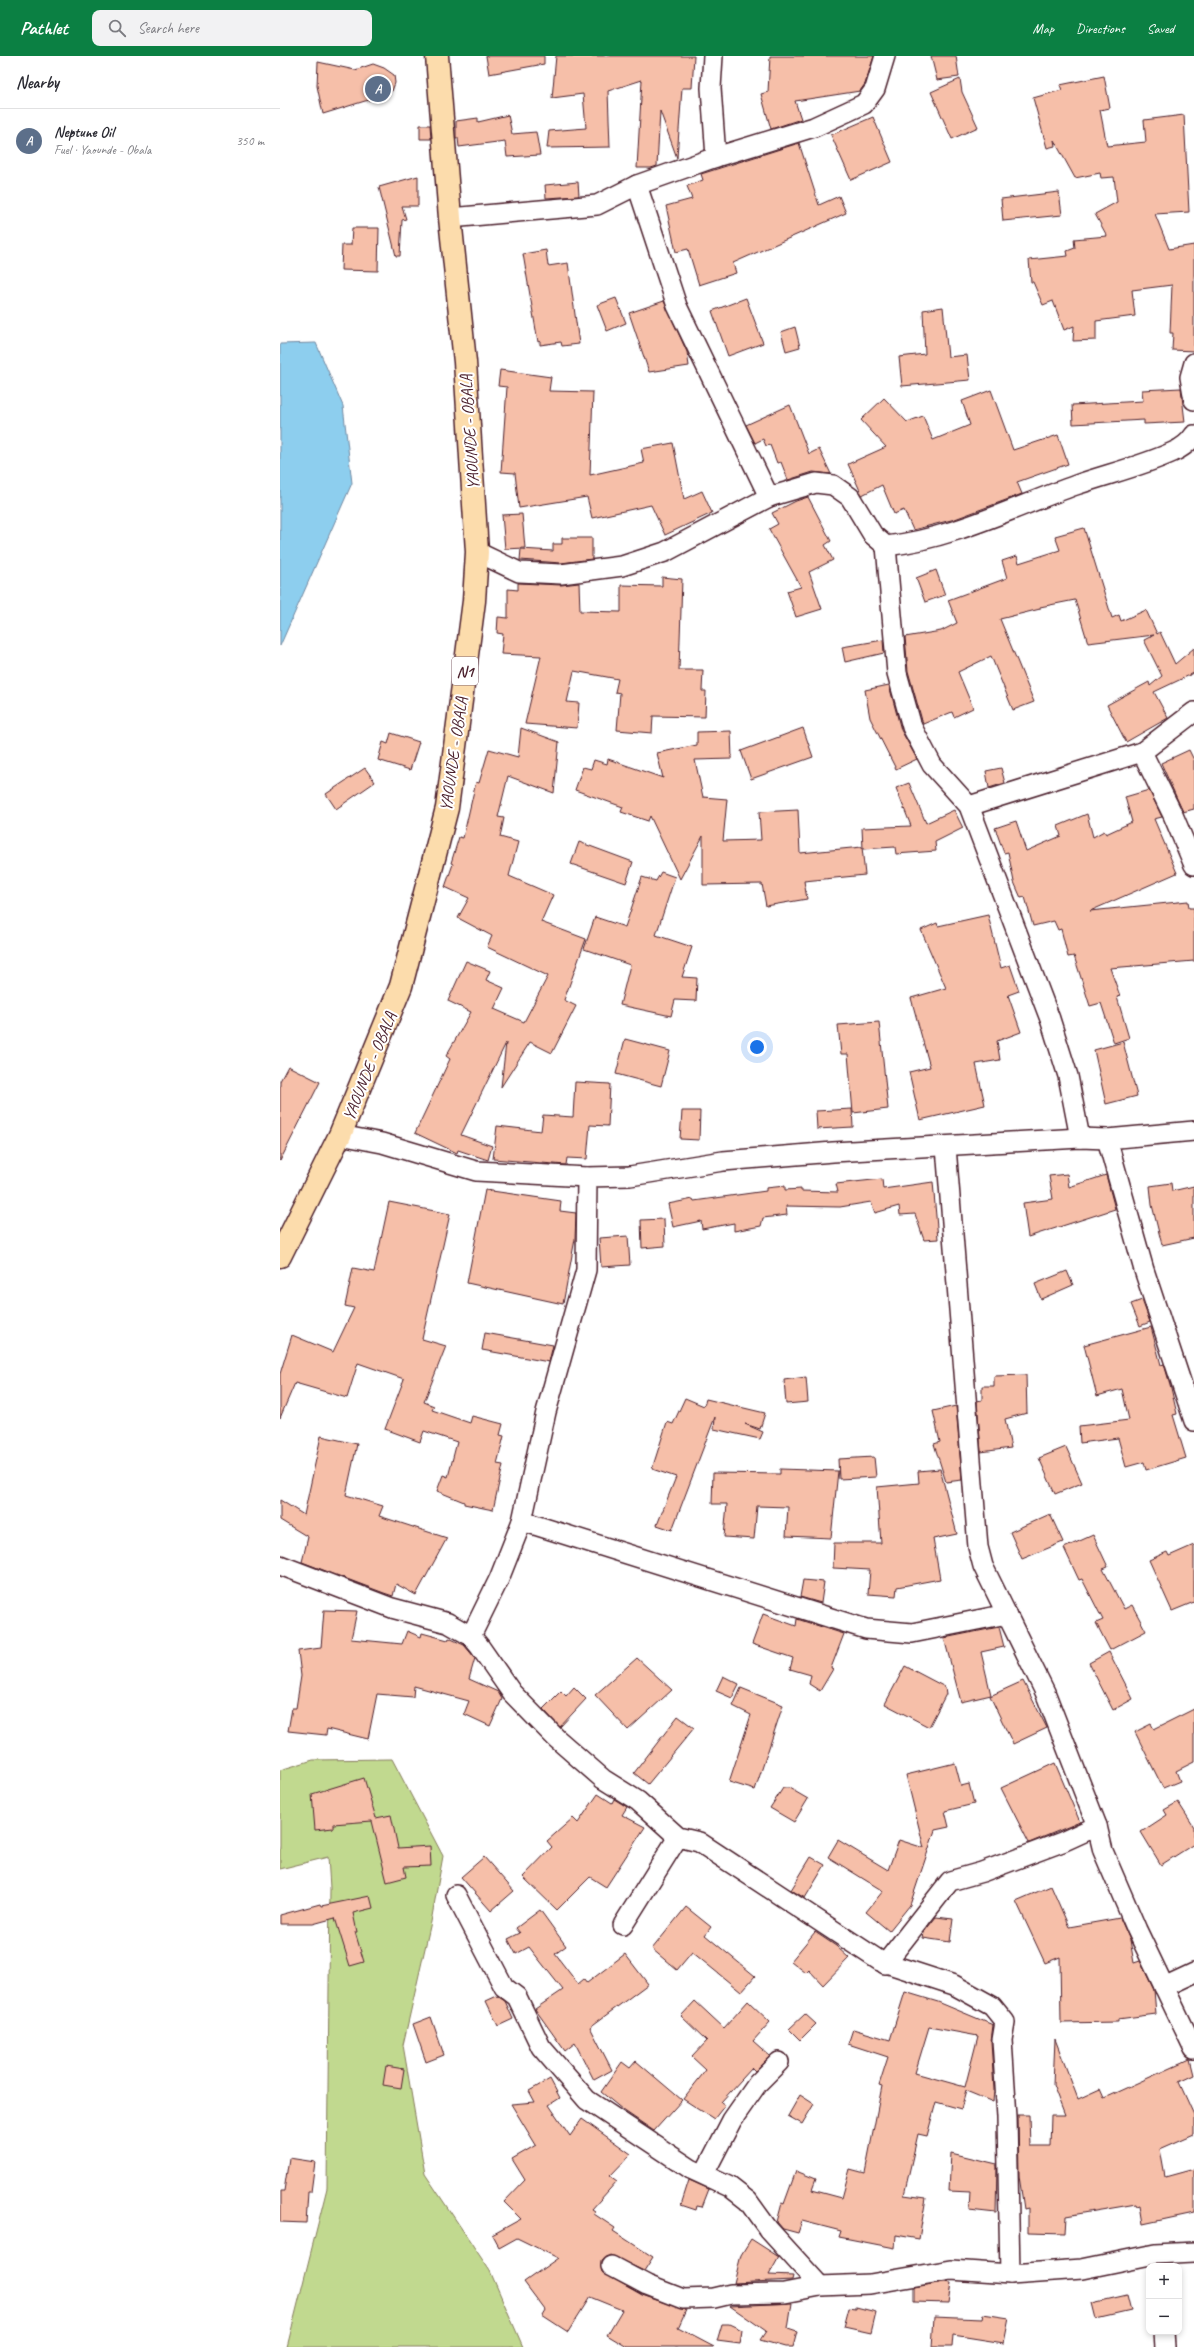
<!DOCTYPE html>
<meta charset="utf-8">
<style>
:root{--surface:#fff;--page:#f2f2f3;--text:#2b2b33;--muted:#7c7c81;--line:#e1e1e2;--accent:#0b8043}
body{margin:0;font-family:Caveat,sans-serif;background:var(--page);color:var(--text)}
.controls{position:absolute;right:12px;bottom:12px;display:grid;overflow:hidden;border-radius:8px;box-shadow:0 2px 6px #0003}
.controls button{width:36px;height:36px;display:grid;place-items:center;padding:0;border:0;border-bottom:1px solid var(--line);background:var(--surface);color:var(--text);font:20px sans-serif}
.you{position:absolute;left:477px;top:991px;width:14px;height:14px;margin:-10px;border:3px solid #fff;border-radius:50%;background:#1a73e8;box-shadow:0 0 0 6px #1a73e833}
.badge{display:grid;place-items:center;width:26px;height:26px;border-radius:50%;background:var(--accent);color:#fff;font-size:13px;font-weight:700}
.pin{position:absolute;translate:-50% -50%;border:2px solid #fff;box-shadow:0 1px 4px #0006}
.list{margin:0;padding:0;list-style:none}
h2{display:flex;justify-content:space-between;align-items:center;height:52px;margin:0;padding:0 16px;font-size:17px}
h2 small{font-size:13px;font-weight:400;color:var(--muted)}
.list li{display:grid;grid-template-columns:26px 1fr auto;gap:12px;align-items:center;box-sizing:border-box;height:64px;padding:0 16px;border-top:1px solid var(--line)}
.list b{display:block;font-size:15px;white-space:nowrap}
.list p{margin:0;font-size:13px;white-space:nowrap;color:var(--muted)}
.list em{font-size:13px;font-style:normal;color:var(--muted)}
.icon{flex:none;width:22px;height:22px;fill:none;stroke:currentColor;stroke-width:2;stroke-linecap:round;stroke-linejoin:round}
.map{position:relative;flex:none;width:914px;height:2291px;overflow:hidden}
header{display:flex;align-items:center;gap:24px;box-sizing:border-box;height:56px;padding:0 20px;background:var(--accent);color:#fff}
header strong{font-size:19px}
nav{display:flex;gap:22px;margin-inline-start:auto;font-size:14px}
.search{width:280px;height:36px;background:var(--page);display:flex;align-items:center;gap:10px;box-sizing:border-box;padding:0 14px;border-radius:8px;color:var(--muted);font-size:15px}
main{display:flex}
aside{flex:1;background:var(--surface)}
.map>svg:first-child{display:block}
.green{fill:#c1d98f;stroke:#867c5d}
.water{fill:#8dceee;stroke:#7288a0}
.building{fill:#f6bfa9;stroke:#4a1f2b;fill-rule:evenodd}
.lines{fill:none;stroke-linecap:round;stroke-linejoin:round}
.minor-casing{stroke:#4a1f2b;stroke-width:22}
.trunk-casing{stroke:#4a1f2b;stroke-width:25}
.minor{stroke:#fff;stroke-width:19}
.trunk{stroke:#fcdcac;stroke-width:22}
.labels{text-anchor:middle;stroke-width:4;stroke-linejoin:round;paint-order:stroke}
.shield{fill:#fff;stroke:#80626b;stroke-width:1}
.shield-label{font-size:16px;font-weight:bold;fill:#4a1f2b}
.street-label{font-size:17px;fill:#4a1f2b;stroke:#fff}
</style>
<header>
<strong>Pathlet</strong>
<div class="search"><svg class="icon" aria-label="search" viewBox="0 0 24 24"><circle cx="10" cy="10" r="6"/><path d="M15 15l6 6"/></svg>Search here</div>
<nav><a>Map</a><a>Directions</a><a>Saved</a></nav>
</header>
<main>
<aside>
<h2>Nearby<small></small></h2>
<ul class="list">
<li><span class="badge" style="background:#5c6f8a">A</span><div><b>Neptune Oil</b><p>Fuel · Yaounde - Obala</p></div><em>350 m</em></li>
</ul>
</aside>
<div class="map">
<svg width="914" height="2291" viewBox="0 0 914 2291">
<rect width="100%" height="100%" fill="#fff"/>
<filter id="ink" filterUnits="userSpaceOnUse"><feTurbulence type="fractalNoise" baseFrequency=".025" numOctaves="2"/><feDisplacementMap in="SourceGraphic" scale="8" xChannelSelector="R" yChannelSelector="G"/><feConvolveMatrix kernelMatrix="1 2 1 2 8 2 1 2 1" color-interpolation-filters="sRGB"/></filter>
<g filter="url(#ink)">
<path class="green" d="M112,1703L163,1800L151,1866L123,1989L145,2118L210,2215L243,2291H7L47,2132L50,1832L48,1801L0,1813V1714L33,1704Z"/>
<path class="water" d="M36,287L63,350L72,427L0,590V288Z"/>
<g class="building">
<path d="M206,0H264V8L209,18Z"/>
<path d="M276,0H414L412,32H402L397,102L380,55L377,110L371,112H357L362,24L328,35L330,91L267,92L269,75L306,72L303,38L272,42Z"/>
<path d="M490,0H594L585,28L580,35L515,45L521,63L491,73L481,38L488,36Z"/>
<path d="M651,0H676L679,21L657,24Z"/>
<path d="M38,6L75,14L93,8L104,12L114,19L115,27L112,35L101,42L85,45L43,58L37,30Z"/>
<path d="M824,20L830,52L820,54L827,90L866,86L864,64L904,59L909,156L875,158L889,193L914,189V295L892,294L893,277H890L892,229L852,234L855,260L816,265V284L793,285L794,270L784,274L773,245L763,249L753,226H751L749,204L788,200L787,195L795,192L794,183L827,180L815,158L837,146L834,121L821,122L820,117L795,122L774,84L775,90L767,92L753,42L782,34L780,29Z"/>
<path d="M680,23L682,36L698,71L672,83L651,36Z"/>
<path d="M228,59L232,78L256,76L260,99L227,101L225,85L179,91L178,82H176V65L198,62V66Z"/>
<path d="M593,61L612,106L571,124L551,79Z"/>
<path d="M140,69H150L151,83H140Z"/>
<path d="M519,87L539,149L559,140L566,157L453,207L456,217L419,229L408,193L396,196L386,150L412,143L407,130L423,124L421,118Z"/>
<path d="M138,120V150H122L126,163L122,164L120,200H116L99,131Z"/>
<path d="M298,126L299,140L266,142L265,129Z"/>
<path d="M779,136L782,159L723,165L721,143Z"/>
<path d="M72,172H99L98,215L61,214L62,189H71Z"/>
<path d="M266,194L268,210L288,207L299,288L282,290L281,286L260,289V285L258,286L243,198Z"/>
<path d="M336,242L346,267L327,275L317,249Z"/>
<path d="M466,242L483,287L448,300L432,255Z"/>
<path d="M384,245L407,296L409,310L369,316L349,257Z"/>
<path d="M663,251L668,301L687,299L690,324L622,330L619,301L645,298L643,254Z"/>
<path d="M515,271L520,291L506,295L501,276Z"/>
<path d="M220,314L271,321L269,335L313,336L310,419L364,407L361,393L393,387L404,443L422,435L432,457L385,479L371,449L312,462L307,441L239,452L235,417L221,416L227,331L218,330Z"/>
<path d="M901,332L905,366L864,368V364L793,368L792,349L863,345L862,334Z"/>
<path d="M711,334L733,394L778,379L788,408L737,426L742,438L675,463L633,474L624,454L614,458L602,429L582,439L568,408L606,391L581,364L604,342L627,366L643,360L653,384L690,369L682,345Z"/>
<path d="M510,349L529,398L539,393L551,418L533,416L508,424L501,406L497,407L490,389L486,390L483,383L475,387L466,369Z"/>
<path d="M528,441L551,485L545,489L553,504L529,516L542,553L516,561L507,535L521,531L489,473L498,468L492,457L516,445Z"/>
<path d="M242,458L245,492L225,493L222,459Z"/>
<path d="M804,472L832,562L839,559L841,565L866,554L877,578L880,576L895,608L914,592V617L874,636L888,662L846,686L827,649L869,626L870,630L882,620L864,584L874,579L808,587L795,544L760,551V553L720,563L754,646L733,654L711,600L678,616L693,652L674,661L672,656L643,668L628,615L625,581L661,575L677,567L668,544L727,522L722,505L737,500L739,507L780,494L775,480Z"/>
<path d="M282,482H312V503L281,507L240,504L241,493L273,495V488H282Z"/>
<path d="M656,514L665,539L645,546L636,522Z"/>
<path d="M382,521L402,523L399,614H423L422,635H426L425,661L373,660L372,677L337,674L340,637L335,636L338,623L294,615L287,646L299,647L297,672L245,668L261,600L221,598L223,578L217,577L218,561L228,562V533L238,534V527L281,529L299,527L300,555L341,556V529L382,530Z"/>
<path d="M603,584L604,597L565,606L562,591Z"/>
<path d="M609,629L621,674L637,703L616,713L590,662L585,634Z"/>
<path d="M241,672L279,686L274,737L228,720L218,761L224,762L220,781L238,786L229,820L273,839L261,866L306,883L284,944L296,950L272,997L250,986L221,1031L226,987L181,1079L212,1090L208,1104L178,1094L177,1097L135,1077L170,1003L166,1000L191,956L168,945L186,905L210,915L206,924L224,932L214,953L244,966L268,920L207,891L212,880L178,862L189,842L165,831L173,808L171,807L179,781L183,782L196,726L199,727L209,693L238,701Z"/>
<path d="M523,672L533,701L471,723L461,695Z"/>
<path d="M451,675L452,703L415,704L423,741L447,743L443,785L481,784L479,756L518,754L520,797L582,791L585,819L524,825L527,843L486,850L482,828L423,829V780L400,823L370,760L368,765L341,756L343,751L295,734L303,711L311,713L314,704L327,708L328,703L383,722L377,697L417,689V676Z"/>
<path d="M111,677L139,686L130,714L98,704L103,686L108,688Z"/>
<path d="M909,694L914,704V753L903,756L881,707Z"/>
<path d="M85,712L95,726L56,753L46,738Z"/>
<path d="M721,712L725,727L709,732L706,715Z"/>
<path d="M629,727L646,767L674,754L683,772L655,786L656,795L616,798L615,791L583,793L582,772L631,770L616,732Z"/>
<path d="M869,734L882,761L874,763L897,817L810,855L908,845L909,852H914V905L830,912L840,940L837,941L849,982L834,987L821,947L810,950L794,900L788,901L781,873L778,874L774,865L753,870L745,841L741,842L734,826L728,796L724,797L715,772L736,765L746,795L781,780L778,770L807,758L813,781L824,775L826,778L852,766L845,741Z"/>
<path d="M299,786L353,806L346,827L291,808Z"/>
<path d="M381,816L395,821L376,879L412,891L402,921L417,922L416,945L395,944L391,960L340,949L350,909L304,893L315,861L345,871L362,821L376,825Z"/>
<path d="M708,859L721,912L730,909L739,935L728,939L741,976L717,985L720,1004L696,1008L705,1049L640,1064L629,1016L650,1011L631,942L666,932L641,874L657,867L658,870Z"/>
<path d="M599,966L608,1053L573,1057L568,998H561L558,969Z"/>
<path d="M345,983L390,995L381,1030L336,1018Z"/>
<path d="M843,986L857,1040L826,1048L814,994Z"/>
<path d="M8,1010L40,1026L0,1105V1025Z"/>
<path d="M295,1026L330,1028L328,1070L310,1069L307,1103L287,1102L286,1109L213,1103L217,1070L261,1075L263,1059L293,1061Z"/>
<path d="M572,1053L573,1071L537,1073L536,1055Z"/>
<path d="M402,1055H420L419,1084L400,1083Z"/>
<path d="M787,1118L789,1131L826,1119L835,1153L748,1181L743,1147L773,1143L769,1120Z"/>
<path d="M602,1123L603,1133L653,1126L658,1183L644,1184L635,1158L620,1159L619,1150L595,1157L591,1146L560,1151L506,1150L507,1159L483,1162L481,1170L454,1175V1167L422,1173L421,1165L393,1171L388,1148L413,1143L414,1145L486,1135V1132L505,1130V1134L521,1133V1135L558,1136L556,1128Z"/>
<path d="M891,1127L892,1135L914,1130V1182L882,1189L872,1149L870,1130Z"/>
<path d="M205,1134L281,1145L280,1155L296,1157L295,1183L283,1248L187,1227Z"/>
<path d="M109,1146L170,1158L142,1283L166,1290L144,1346L154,1350L152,1354L190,1367L192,1360L223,1368L220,1379L224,1380L217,1408L223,1409L213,1454L184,1448V1446L157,1435L163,1419L168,1421L177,1386L144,1375L140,1386L105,1373L124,1323L78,1307L67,1342L15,1327L0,1362V1318L12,1279L53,1296L74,1252L65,1250L73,1212L94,1216Z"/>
<path d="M384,1163L385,1190L362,1192L361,1164Z"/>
<path d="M348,1180L350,1209L321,1211L319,1182Z"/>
<path d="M787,1215L793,1229L761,1243L755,1228Z"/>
<path d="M862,1244L870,1266L860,1270L851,1248Z"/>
<path d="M871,1271L881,1309L884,1308L891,1332L897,1358L893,1359L906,1402L866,1414L864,1406L846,1411L838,1382L800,1387L799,1370L849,1364L842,1333L817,1340L804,1289Z"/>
<path d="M205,1277L273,1289L269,1306L202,1294Z"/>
<path d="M746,1319L747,1357L725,1363L731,1392L701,1396L697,1345L702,1344V1330H714V1320Z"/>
<path d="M526,1321L528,1346L506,1348L504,1324Z"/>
<path d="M405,1342L424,1350L426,1343L485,1357L480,1373L465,1368L483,1376L480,1383L434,1373L435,1361L392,1474L377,1469L396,1421L372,1413L387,1366L393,1368Z"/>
<path d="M676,1350L682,1424L666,1426L654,1388L660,1386L653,1355Z"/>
<path d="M41,1380L77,1388L66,1439L103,1450L99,1460L167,1482L136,1539L116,1528L113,1540L104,1537L22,1506L28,1481L0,1464V1444L24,1459Z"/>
<path d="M786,1391L802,1427L775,1438L759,1402Z"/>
<path d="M594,1401L596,1421L559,1423L558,1403Z"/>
<path d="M500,1413L558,1415L551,1482L506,1480L508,1451L477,1450L474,1483L444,1481L447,1448H432L433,1417L500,1418Z"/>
<path d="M660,1413L677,1478L653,1483L660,1523L617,1531L616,1540L588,1538L590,1514L553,1512L554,1487H601L597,1431L639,1427L638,1415Z"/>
<path d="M770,1458L783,1486L742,1503L730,1476Z"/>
<path d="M813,1479L828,1511L823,1513L844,1553L852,1549L866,1575L830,1594L816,1567L823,1564L802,1523L799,1524L784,1492Z"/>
<path d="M914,1489V1546L892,1555L869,1504L887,1496L889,1500Z"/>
<path d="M523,1524L544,1526L541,1547L520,1541Z"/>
<path d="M44,1554L77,1555L71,1583L122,1588L127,1575L141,1581L142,1577L168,1584L169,1582L184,1589L195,1602L189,1623L218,1636L222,1643L210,1670L184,1658L189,1645L134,1630L133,1641L97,1638L88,1683L47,1673L46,1679L8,1675L12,1652H16L21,1620L18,1595L41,1592Z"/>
<path d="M483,1558L516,1570L517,1563L564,1578L551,1612L553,1613L540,1635L529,1628L531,1619L510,1613L513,1602L472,1588Z"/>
<path d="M719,1571L724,1591L701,1596L711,1639L681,1646L664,1582Z"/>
<path d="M829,1596L853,1643L833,1654L809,1607Z"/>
<path d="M357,1602L392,1634L348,1674L315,1639Z"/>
<path d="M625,1610L665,1631L666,1638L649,1671L605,1648Z"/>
<path d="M443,1620L459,1628L452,1642L436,1635Z"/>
<path d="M743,1625L767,1672L733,1688L710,1640Z"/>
<path d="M294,1631L306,1643L280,1671L263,1653L281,1635L286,1640Z"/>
<path d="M461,1632L503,1649L475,1734L449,1726L471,1659L453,1650Z"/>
<path d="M914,1653V1706L896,1715L900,1725L883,1732L855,1676L871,1668L874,1673Z"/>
<path d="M398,1660L414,1672L368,1728L354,1717Z"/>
<path d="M675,1707L681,1730L689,1728L694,1748L665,1755L669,1771L655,1774L630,1849L609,1875L586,1856L603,1835L548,1801L558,1784L608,1814L619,1784L644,1792L626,1719Z"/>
<path d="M775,1707L800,1766L749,1787L721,1732Z"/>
<path d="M84,1722L96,1762L111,1759L118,1792L150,1790L151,1810L124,1811L126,1821L107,1826L92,1765L53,1768V1772L35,1774L32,1738Z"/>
<path d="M503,1732H509L528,1743L514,1766L490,1752Z"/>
<path d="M318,1738L332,1747L334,1743L347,1751L342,1759L365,1771L326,1831L310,1821L277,1854L243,1821L272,1791L267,1785L293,1762L298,1767Z"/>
<path d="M898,1746L914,1771V1788L881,1809L861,1776L887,1759L884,1754Z"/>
<path d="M204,1801L234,1835L211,1855L181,1821Z"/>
<path d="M531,1801L545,1809L525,1842L511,1834Z"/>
<path d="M771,1830L789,1871L840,1862L850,1884L854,1907L860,1905L874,1934L876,1958L838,1963V1966L781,1967L780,1901L765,1907L736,1845Z"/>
<path d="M90,1840L93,1852L73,1857L77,1876H75L84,1906L70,1910L55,1862L33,1868H0V1859L40,1848L41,1850Z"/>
<path d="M406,1851L431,1871L425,1879L475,1920L461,1936L412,1896L397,1914L372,1893Z"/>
<path d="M260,1854L286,1890L275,1898L298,1928L304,1923L307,1927L345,1898L368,1928L310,1971L332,2014L314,2024L295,1987L285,1995L255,1953L283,1934L249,1891L236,1898L228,1883L240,1877L236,1872Z"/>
<path d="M656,1861L673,1863L670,1886L643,1882L644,1876Z"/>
<path d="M535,1876L556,1890L569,1902L543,1929L529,1914L526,1917L511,1905Z"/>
<path d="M625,1936L658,1946L713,1969L711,1985L714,2034L713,2046L686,2035L681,2053L656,2046L647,2080L638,2078L624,2139L646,2142L639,2183L616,2179L615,2192L559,2181L561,2175L522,2165L518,2177L503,2173L497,2166L502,2147L504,2148L516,2115L536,2123L532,2134L562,2142L570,2113L585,2117L602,2030L599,2029L608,2001L568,1988L573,1973L610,1984ZM649,1971L698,1980L685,2031L635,2017Z"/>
<path d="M217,1940L225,1945L233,1963L218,1970L206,1945Z"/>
<path d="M415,1945L444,1972L468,1945L490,1966L473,1985L490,2000L475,2015L472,2012L441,2046L445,2049L434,2063L403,2043L426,2014L412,2001L427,1985L401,1960Z"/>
<path d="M525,1958L536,1968L520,1984L509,1973Z"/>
<path d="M151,1961L164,1999L146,2006L133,1968Z"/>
<path d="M775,1983L798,2043L820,2033L824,2042L910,2003L914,2019L899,2026L914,2059V2078L880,2093L885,2121L914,2113V2157L863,2168L860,2149L857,2150L856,2148L786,2160L785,2178L748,2177V2152L744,2153L739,2120L738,2059H749L750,2090H770L771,2060H785L773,2029Z"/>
<path d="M356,2005L402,2044L374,2075L343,2054L321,2036L342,2006L350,2012Z"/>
<path d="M106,2010L124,2013L121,2032L103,2029Z"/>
<path d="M270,2023L280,2042L269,2049L290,2080L302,2063L351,2098L330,2120L337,2125L312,2153L315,2155L314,2158L335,2172L333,2175L373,2201L364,2215L330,2199L321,2205L322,2216L362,2239L406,2254L398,2272L434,2291H347L327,2279L342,2254L310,2241L288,2276L262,2259L265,2254L244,2226L278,2202L237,2182L219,2192L212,2179L241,2163L224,2146L245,2124L232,2103L256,2089L231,2048L255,2046L249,2035Z"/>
<path d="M520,2039L534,2048L522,2068L508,2060Z"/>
<path d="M671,2097L717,2108L716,2157L689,2154L690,2136L669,2135Z"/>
<path d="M9,2102L35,2106L31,2136H28L26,2167L0,2166V2135H4Z"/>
<path d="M409,2124L429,2133L422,2151L417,2150L416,2154L401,2149Z"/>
<path d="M471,2183L499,2201L489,2219L513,2220L512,2224L454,2227L461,2199Z"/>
<path d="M664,2226L671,2227L668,2247L634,2246V2231Z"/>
<path d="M847,2239L851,2255L816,2263L812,2247Z"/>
<path d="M512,2247L508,2273L517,2276L513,2291H505L480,2284L486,2275L450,2250Z"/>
<path d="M576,2251L596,2256L591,2277L564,2271L569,2252L576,2253Z"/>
<path d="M703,2258L729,2262L724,2287L673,2279L672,2291H652L654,2261L702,2263Z"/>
<path d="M442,2268H449L462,2274L460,2288L437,2285Z"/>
</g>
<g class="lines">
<g class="minor-casing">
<g id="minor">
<path d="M433,0L431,32L436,101"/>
<path d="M357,129L397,250L489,441"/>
<path d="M170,162L317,149L357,129L436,101L534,71L584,48L595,33L605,0"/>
<path d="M914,307L910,321L914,344"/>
<path d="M606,490L617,617L632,671L652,709L689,750L770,963L788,1020L800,1082"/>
<path d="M197,496L239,516L281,518L342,510L385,496L489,441L536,427L553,429L570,441L593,479L606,490C672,483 734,451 796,429C828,418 862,410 893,396C902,392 909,387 914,379"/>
<path d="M862,696L893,759L914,809"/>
<path d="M689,750L862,696L914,656"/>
<path d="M60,1079L102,1087L196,1115L307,1121L350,1120L443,1105L553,1096L800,1082L827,1083L914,1075"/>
<path d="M827,1083L864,1214L914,1365"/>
<path d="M666,1091L698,1491L703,1510L765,1636L817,1770L823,1795L857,1874L914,1993"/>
<path d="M242,1465L586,1573L632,1577L727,1558"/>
<path d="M0,1509L112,1552L168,1567L191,1580L200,1591L232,1637L276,1682L323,1723L358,1745L398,1781L419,1786L600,1905L674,1929L712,1950L725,1966L722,1984L727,2061L730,2218"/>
<path d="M191,1580L219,1523L242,1465L266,1356L306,1214L307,1121"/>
<path d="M176,1839L224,1931L237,1941L261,1991L307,2044L411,2113L450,2131L468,2145L489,2174L540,2230L590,2228L671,2214L730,2218L802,2213L875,2198L914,2196"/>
<path d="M343,1869L398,1781"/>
<path d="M605,1908L670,1825L702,1816L782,1786L817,1770"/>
<path d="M884,1931L914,1917"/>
<path d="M424,2118L452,2064L478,2027L499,2006"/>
<path d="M331,2210L367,2229L403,2243L434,2242L451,2238L504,2237L540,2230"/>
<path d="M884,2276L885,2291"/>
</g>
</g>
<g class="trunk-casing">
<path id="trunk" d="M0,1200L60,1079L121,930L167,752L194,545L197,496L185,306L170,162L157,0"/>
</g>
<use href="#minor" class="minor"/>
<use href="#trunk" class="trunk"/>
</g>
</g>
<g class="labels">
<rect class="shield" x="172" y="601" width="26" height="28" rx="3"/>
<g class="shield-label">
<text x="185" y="621">N1</text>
</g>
<g class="street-label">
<text transform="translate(189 376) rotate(-94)" y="6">YAOUNDE - OBALA</text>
<text transform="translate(173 698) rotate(-82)" y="6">YAOUNDE - OBALA</text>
<text transform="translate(89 1010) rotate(-68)" y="6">YAOUNDE - OBALA</text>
</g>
</g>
</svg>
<div class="controls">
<button>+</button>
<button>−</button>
</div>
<div class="you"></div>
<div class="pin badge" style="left:98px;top:33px;background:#5c6f8a">A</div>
</div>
</main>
